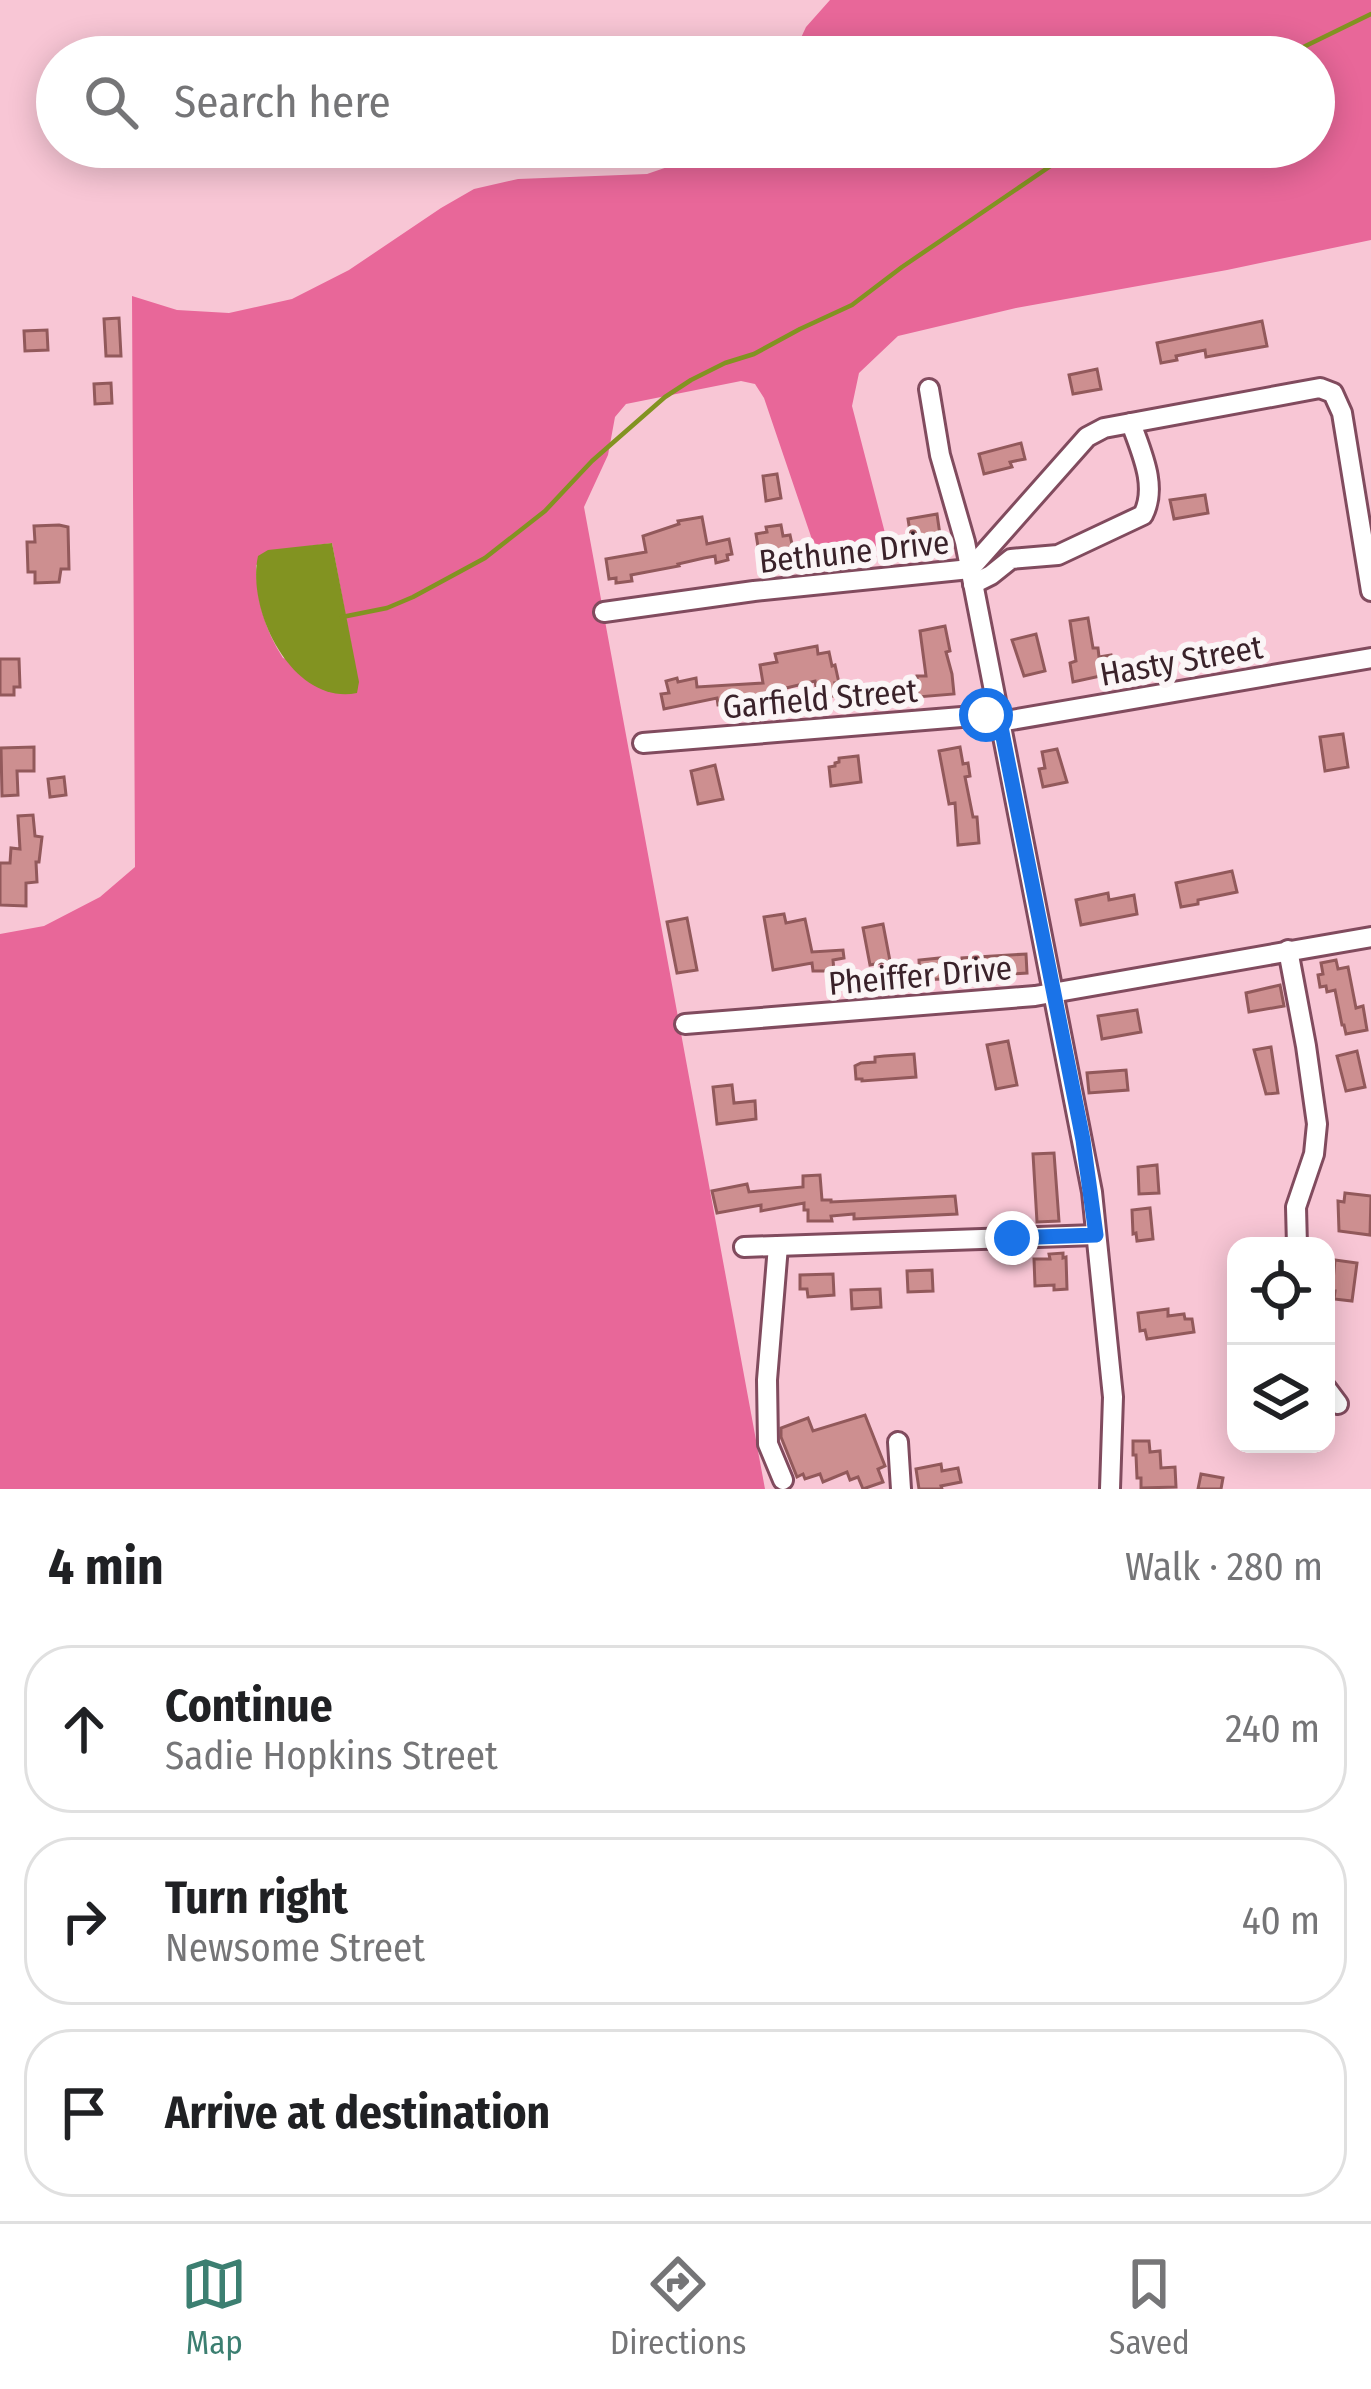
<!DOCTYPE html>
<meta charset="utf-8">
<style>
:root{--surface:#fff;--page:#f2f2f2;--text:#202124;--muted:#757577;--line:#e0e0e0;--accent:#3c7f71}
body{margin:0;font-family:"Fira Sans Condensed",sans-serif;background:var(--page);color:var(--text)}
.controls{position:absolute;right:36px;bottom:36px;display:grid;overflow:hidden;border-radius:24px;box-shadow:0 6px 30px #0003}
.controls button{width:108px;height:108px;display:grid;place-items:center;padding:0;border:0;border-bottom:3px solid var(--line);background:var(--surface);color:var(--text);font:60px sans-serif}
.stop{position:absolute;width:36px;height:36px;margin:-27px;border:9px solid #1a73e8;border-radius:50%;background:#fff}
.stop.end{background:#1a73e8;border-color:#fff;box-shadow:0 3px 12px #0008}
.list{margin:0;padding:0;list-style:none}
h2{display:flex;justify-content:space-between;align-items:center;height:156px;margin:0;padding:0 48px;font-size:51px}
h2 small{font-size:39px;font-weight:400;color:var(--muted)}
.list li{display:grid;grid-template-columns:78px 1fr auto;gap:36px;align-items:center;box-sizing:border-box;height:168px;margin:0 24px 24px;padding:0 24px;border:3px solid var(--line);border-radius:48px}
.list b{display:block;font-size:45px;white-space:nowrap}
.list p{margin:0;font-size:39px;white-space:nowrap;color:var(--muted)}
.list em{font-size:39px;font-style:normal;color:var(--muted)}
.icon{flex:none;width:66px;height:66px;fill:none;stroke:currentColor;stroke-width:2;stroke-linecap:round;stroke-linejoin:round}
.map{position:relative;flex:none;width:1371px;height:1489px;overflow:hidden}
.search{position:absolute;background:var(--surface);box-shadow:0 6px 30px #0003;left:36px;right:36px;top:36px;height:132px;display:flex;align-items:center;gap:30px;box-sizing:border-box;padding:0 42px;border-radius:66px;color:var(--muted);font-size:45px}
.sheet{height:732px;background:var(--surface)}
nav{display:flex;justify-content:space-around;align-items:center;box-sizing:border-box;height:168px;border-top:3px solid var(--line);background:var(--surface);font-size:33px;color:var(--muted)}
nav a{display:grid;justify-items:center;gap:6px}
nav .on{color:var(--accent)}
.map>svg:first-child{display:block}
.forest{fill:#e86799;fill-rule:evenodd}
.water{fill:#829321}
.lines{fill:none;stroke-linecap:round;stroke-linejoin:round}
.stream{stroke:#829321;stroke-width:4.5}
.building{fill:#cd8f90;stroke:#92595b;stroke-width:3}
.minor-casing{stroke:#814b5e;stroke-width:24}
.minor{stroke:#fff;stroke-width:18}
.route{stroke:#1a73e8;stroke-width:15}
.labels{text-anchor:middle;stroke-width:12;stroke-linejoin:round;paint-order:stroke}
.street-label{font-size:33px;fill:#3a222a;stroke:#fbf5f6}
</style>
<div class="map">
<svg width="1371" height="1489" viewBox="0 0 1371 1489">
<rect width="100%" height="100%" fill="#f8c6d5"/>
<path class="forest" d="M830,0H1371V240L1227,270L1016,308L898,336L859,373L852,406L885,533C880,562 847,573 821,566L764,398L755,384L741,381L626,404L615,417L608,455L584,507L765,1489H0V934L44,926L100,897L135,867L132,296L177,310L229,313L292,299L349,270L441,208L474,189L518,179L647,174L688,160L712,147H1314V57H792L806,27ZM332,543L358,682L283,658C265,631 256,598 256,565L303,547Z"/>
<path class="water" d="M332,543L359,682L357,693C292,706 246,610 258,556L268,550Z"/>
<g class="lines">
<g class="stream">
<path d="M1283,57L1371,14"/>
<path d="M342,617L387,608L413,597L485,558L545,511L592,461L665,397L691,380L725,363L754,354L800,329L852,305L902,267L1055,163L1091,147"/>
</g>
</g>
<g class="building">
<path d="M119,318L121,356H106L104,319Z"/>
<path d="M1262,321L1267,346L1206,357L1205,350L1176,356L1177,360L1161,363L1157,343Z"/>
<path d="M47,330L48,350L25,351L24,331Z"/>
<path d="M1097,369L1101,389L1073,394L1069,375Z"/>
<path d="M111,383L112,403L95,404L94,384Z"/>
<path d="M1021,443L1025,459L1010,462L1012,467L984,474L979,454Z"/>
<path d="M777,474L781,498L766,501L763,476Z"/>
<path d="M1205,495L1208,513L1174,519L1170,500Z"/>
<path d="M937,514L940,535H937V539L918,542L917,531L910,532L908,519Z"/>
<path d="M702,517L707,544L729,539L732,554L727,555L728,560L716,563L715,556L704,558L678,564L679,566L631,575L632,581L616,583V578L609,579L606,559L646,552L643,536L679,524L678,521Z"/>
<path d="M59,525L68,527L69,569H61L59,582L35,583V572H28L27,542H35L34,526Z"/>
<path d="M781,525L783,536L790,535L793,549L759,553L756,534L767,532L766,527Z"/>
<path d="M1088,618L1093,648H1098L1099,657L1111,655L1114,673L1073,682L1070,663L1076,661L1070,621Z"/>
<path d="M945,626L950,651L946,652L952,674L954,694L918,697L917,676H926L920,631Z"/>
<path d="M1036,634L1045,671L1024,676L1012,640Z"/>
<path d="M817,646L818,654L829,652L832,666L835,665L839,683H835L838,695L818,699L815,681L782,689V693L737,701V704L718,705L717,698L664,709L661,694L669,693L666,681L677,678L678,682L696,678L697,687L763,683L760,665L777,662L775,654Z"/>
<path d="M0,659H19L20,687H14V695H0Z"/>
<path d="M1343,734L1348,767L1325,771L1320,737Z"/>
<path d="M34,747V771H17L18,795L2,796L1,748Z"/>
<path d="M960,747L963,764L968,763L970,776L965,777L973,817H977L979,843L958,845L955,803L949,804L939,751Z"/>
<path d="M1057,749L1067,782L1043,787L1039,769L1045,768L1042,752Z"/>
<path d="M858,756L861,782L831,786L829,767L835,766V763L839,762V758Z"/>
<path d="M715,765L723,799L698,804L691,771Z"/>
<path d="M64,777L66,795L50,797L48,779Z"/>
<path d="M33,815L35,836L42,837L39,862H36L37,882L26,883V906L0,905V863H10L11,848L20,849L18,816Z"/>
<path d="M1232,871L1237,892L1198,900V904L1181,907L1176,883Z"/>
<path d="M1108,893L1109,900L1134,895L1137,914L1081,925L1076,900Z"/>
<path d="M784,914L786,923L805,919L812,952L843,950L844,958L833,960L834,971H813L812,963L773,970L764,917Z"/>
<path d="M687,918L697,970L677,973L667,922Z"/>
<path d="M883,924L890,961L870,965L863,928Z"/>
<path d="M1026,954L1027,973L963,977L962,958Z"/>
<path d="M940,958L941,979L920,980L919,960Z"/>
<path d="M1336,960L1338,969L1348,967L1356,1008L1363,1006L1367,1030L1346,1034L1344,1025H1342L1335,990L1327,992L1326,986L1320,987L1318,975L1323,974L1321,963Z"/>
<path d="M1280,985L1284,1006L1249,1012L1246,993Z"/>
<path d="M1137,1010L1141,1032L1102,1039L1098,1016Z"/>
<path d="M1008,1041L1017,1085L996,1089L987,1045Z"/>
<path d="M1271,1047L1278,1093L1266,1094L1254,1050Z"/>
<path d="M1357,1051L1365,1087L1346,1091L1337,1056Z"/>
<path d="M914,1054L916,1077L862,1081V1079H856L855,1066L861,1063L875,1062V1057L884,1056Z"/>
<path d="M1126,1070L1128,1090L1089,1093L1087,1073Z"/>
<path d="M732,1085L734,1103L755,1101L756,1119L717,1124L713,1087Z"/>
<path d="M1054,1153L1059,1221L1037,1222L1033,1154Z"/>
<path d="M1157,1165L1159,1193L1139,1194L1138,1167Z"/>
<path d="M820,1175L822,1200H831V1202L955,1196L957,1214L854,1219V1214L831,1216L832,1221H808V1210H804V1203L761,1211V1205L717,1213L712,1191L747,1184L749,1192L803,1187V1176Z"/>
<path d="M1345,1193L1371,1196L1370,1235L1339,1231L1338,1201L1344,1202Z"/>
<path d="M1150,1208L1153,1239L1137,1241L1136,1233L1133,1234L1132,1210Z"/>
<path d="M1063,1253V1258L1066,1257L1067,1289L1054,1290V1285L1035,1286L1034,1259H1050L1049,1254Z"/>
<path d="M1335,1260L1357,1263L1352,1301L1334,1299L1335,1291H1332Z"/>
<path d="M932,1270L933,1291L908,1292L907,1271Z"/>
<path d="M833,1274L834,1295L808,1297L807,1289H800V1275Z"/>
<path d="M880,1289L881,1307L852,1309L851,1290Z"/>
<path d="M1168,1309V1316L1184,1314L1185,1319H1192L1194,1332L1147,1339L1145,1330L1140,1331L1138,1313Z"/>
<path d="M865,1415L885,1466L878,1469L883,1482L863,1489L858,1477L850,1480L847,1472L823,1482L820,1474L805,1479L803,1474L797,1477L781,1437V1428L808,1418L813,1431Z"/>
<path d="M1133,1441H1149L1150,1452L1160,1451L1161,1468L1175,1467L1176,1487L1141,1488V1478H1137L1136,1455H1133Z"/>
<path d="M941,1464L942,1471L958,1468L961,1482L941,1486L942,1489H919L916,1469Z"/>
<path d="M1201,1474L1223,1478L1221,1489H1198Z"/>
</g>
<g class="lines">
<g class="minor-casing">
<g id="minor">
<path d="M929,389L940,455L965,542L1092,1192L1113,1397L1110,1489"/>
<path d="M973,584L991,575L1011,559L1058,555L1143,515C1158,486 1141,452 1131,423"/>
<path d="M604,612L754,591L970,569L1087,437L1104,428L1320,388L1333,393L1342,413L1371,591"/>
<path d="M643,743L986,715L1000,722L1371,658"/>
<path d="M1288,950L1306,1046L1317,1124L1314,1154L1296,1207L1297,1246"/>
<path d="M685,1024L1035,996L1371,937"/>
<path d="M778,1246L767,1380L768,1444L783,1480"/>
<path d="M744,1247L1096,1235"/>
<path d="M1326,1388L1338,1404"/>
<path d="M898,1442L901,1489"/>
</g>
</g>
<use href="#minor" class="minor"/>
</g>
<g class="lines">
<path class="route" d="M986,715L1000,722L1083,1140L1096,1235L1012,1238"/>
</g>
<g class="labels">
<g class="street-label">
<text transform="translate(854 551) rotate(-6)" y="12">Bethune Drive</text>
<text transform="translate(1181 660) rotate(-10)" y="12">Hasty Street</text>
<text transform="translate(820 698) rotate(-5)" y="12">Garfield Street</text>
<text transform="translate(920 975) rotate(-5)" y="12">Pheiffer Drive</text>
</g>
</g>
</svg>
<div class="controls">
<button><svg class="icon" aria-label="locate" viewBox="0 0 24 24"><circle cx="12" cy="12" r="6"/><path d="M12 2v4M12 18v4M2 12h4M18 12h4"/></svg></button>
<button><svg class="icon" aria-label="layers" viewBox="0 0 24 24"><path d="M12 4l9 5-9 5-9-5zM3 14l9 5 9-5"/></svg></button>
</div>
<div class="stop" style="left:986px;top:715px"></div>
<div class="stop end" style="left:1012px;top:1238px"></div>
<div class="search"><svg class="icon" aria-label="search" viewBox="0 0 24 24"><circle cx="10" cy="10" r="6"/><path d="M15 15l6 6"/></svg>Search here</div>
</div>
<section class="sheet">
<h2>4 min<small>Walk · 280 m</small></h2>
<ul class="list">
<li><svg class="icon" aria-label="ahead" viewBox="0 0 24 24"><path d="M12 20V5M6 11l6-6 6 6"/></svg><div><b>Continue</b><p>Sadie Hopkins Street</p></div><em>240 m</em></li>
<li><svg class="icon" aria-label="right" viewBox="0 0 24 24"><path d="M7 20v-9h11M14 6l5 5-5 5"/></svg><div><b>Turn right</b><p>Newsome Street</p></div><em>40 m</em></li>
<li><svg class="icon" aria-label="arrive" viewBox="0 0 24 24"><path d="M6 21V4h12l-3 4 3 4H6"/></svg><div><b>Arrive at destination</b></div></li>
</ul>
</section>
<nav>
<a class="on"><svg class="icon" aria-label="map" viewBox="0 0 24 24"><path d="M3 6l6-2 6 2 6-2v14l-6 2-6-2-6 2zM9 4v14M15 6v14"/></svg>Map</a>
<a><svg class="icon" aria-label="directions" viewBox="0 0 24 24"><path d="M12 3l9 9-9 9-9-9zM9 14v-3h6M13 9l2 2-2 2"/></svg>Directions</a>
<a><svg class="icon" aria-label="saved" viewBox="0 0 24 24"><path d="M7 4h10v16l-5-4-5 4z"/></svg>Saved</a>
</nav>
